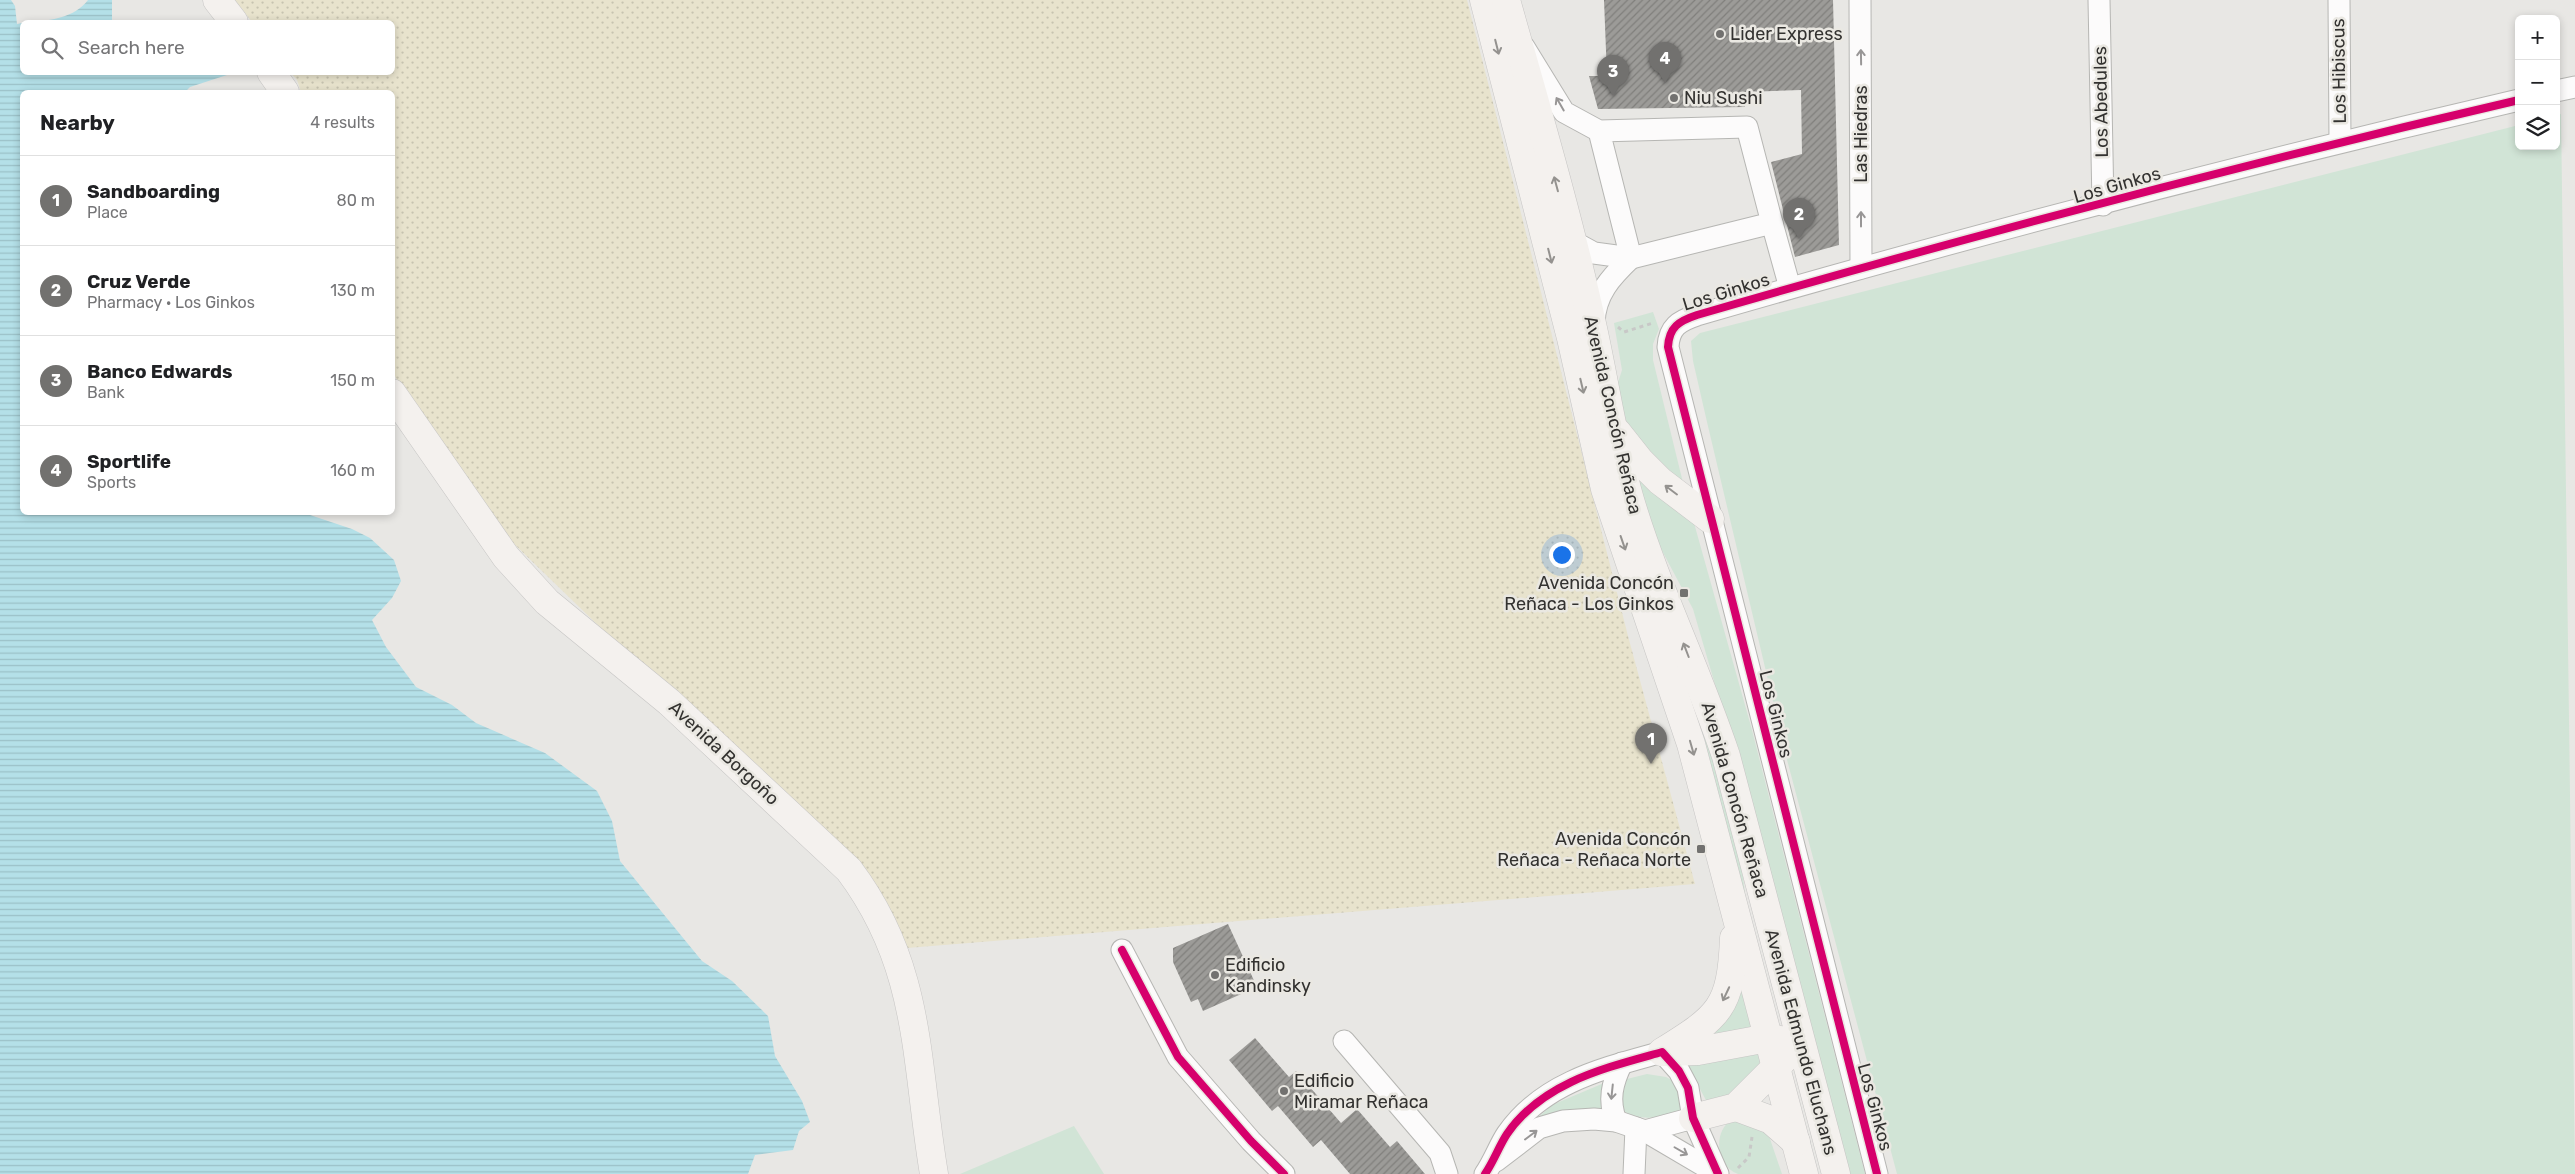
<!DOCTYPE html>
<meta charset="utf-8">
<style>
:root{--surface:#fff;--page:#f6f6f6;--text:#202124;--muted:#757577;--line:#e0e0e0;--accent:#72716f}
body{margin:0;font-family:Rubik,sans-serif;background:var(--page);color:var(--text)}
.controls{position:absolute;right:15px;top:15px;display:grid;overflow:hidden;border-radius:8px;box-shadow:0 2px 8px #0003}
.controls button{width:45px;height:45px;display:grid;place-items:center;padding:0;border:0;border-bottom:1px solid var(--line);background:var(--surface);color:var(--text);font:25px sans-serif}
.you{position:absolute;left:1561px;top:554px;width:18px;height:18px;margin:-12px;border:4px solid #fff;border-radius:50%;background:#1a73e8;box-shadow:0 0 0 8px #1a73e833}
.badge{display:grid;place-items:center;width:32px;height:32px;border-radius:50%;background:var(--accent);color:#fff;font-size:16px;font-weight:700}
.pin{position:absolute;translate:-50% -41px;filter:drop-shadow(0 1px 2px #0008)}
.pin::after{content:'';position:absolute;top:26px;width:18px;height:15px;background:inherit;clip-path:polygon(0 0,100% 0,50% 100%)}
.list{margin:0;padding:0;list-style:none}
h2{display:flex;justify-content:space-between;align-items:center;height:65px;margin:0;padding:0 20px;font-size:21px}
h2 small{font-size:16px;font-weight:400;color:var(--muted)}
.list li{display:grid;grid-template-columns:32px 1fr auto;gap:15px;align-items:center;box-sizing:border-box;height:90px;padding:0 20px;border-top:1px solid var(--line)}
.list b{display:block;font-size:19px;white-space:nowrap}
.list p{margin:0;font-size:16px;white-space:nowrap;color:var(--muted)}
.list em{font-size:16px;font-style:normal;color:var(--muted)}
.icon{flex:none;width:28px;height:28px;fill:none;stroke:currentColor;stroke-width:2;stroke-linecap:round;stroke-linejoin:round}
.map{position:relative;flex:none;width:2575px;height:1174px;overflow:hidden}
.search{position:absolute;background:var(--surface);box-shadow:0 2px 8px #0003;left:20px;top:20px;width:375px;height:55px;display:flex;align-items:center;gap:12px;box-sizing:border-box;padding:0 18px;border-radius:8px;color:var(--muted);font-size:19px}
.panel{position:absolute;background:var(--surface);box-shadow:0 2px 8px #0003;left:20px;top:90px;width:375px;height:425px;border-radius:8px}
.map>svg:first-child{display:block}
.green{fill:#d1e4d6}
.sand{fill:url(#sand-dots)}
.water{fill:url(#water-rules)}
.building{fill:url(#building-hatch)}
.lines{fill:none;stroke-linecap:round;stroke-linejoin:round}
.minor-casing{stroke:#b6b6b3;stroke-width:23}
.major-casing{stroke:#c6c5c4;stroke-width:29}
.path{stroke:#c8c8c7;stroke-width:3;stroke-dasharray:4 4;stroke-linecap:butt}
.minor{stroke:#fcfbfb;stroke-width:21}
.major{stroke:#f4f1ee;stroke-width:28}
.cycleway-casing{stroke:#eae8e2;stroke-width:11}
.cycleway{stroke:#d6006c;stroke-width:8}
.oneway{stroke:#94928f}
.oneway2{stroke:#989696}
.poi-dot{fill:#72716f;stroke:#eae8e2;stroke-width:2}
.labels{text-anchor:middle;stroke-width:5;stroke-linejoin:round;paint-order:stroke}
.poi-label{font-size:18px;fill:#333230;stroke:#eae8e2;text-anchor:start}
.street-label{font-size:18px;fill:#333230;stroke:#eae8e2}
</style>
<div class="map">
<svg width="2575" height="1174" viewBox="0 0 2575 1174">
<defs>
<pattern id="sand-dots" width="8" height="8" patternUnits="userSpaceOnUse" patternTransform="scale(1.25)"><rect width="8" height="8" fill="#e8e3cd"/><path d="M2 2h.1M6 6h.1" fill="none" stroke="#c7c3b0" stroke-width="1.8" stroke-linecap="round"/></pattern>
<pattern id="water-rules" width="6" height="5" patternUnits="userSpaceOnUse" patternTransform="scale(1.25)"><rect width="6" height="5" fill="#b4e0e8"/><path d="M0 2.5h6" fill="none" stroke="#9bc1c7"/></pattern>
<pattern id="building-hatch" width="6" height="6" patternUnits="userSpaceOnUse" patternTransform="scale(1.25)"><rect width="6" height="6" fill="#9c9b98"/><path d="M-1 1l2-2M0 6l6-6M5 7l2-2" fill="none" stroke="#807f7c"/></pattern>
</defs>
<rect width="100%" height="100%" fill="#e8e7e4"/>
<g class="green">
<path d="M2561,114L2575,1174H1897L1786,756L1707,422L1693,361L1691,341L1700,333L2519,125V146H2556V115Z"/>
<path d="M1653,312L1659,329L1653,344V360L1686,495L1625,435L1615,392L1622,370L1614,323Z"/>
<path d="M1632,466L1694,523L1752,730L1865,1174H1848L1730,736L1693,609L1659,545Z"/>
<path d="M1677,660L1712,738L1738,836L1746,902L1709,757Z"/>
<path d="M1742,986L1755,1028L1693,1046Z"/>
<path d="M1758,1053L1760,1062L1757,1069L1722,1100L1707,1102L1688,1067L1691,1060Z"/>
<path d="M1647,1074L1666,1077L1679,1084L1681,1109C1661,1119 1640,1122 1620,1109L1619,1086L1627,1079Z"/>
<path d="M1604,1083L1606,1115L1534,1121L1552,1105Z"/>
<path d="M1732,1120L1768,1133L1782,1174C1771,1174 1747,1174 1738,1174C1715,1166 1713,1130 1732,1120Z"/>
<path d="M1074,1126L1104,1174H960Z"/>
</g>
<path class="sand" d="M235,0H1467L1628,636L1695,884L907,948L871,890L508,538L400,390L392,367V92H301L297,80L291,73L392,72V22H252Z"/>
<g class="water">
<path d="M0,0H11L15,6L17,24L22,23V72H225L227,75L190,87L185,92H22V512L307,514L352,529L370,538L394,560L401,581L392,598L372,620L386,647L416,687L452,705L476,723L545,753L597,791L612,821L620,861L702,961L732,981L768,1016L775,1056L802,1101L810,1122L799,1131L793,1150L755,1155L748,1174H0Z"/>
<path d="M88,0H112V22H30C52,20 74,18 88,0Z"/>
</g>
<g class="building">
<path d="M1604,0H1833L1839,245L1795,257L1771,162L1802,154L1801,90L1745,92V107L1598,109L1589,76H1607Z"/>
<path d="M1228,924L1257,987L1203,1011L1198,999L1191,1002L1173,962V948Z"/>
<path d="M1255,1038L1289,1077L1296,1071L1341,1123L1357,1109L1390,1147L1397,1141L1425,1174H1350L1321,1140L1313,1147L1278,1106L1272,1111L1229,1060Z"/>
</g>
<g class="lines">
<g class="minor-casing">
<g id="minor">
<path d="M1860,0L1861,268"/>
<path d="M2099,0L2103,205"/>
<path d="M2339,0L2340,141"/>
<path d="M1524,47L1564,112L1599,131L1747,127L1772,223L1631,258L1599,131"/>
<path d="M2556,91L2575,87"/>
<path d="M1772,223L1790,288"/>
<path d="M1563,236L1594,253L1631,258"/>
<path d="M1594,323C1595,294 1611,277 1631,258"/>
<path d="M1122,950L1178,1057L1251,1141L1284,1174"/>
<path d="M1344,1041L1440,1153L1447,1174"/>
<path d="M1616,1121C1608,1100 1612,1083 1622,1063"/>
<path d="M1645,1131L1693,1118"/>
<path d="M1496,1161L1539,1128L1563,1121L1594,1119L1616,1121L1645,1131L1718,1174"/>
<path d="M1485,1174C1494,1161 1499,1146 1507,1134C1543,1082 1605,1068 1662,1052L1679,1071L1688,1088L1693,1118L1717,1172"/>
<path d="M1634,1174L1636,1128"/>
<path d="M1877,1174L1668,347C1669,327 1679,321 1697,315C1969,236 2243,164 2519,100"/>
</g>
</g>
<g class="major-casing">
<g id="major">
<path d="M217,0L234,22"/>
<path d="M1484,0L1571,338L1605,489L1691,744L1804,1174"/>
<path d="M1506,0C1537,110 1570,221 1594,333C1606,389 1614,445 1630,500C1656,587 1697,669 1726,756L1836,1174"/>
<path d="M271,72L285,92"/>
<path d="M392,393L506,557L547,602L669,702L849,870C922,967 915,1061 934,1174"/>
<path d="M1617,432L1640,461L1660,481L1710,519"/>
<path d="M1662,1052C1720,1016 1731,1008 1734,938"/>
<path d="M1664,1052L1698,1051L1768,1038L1787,1041"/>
<path d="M1736,1107L1771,1120L1796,1142"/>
<path d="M1693,1118L1736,1107L1788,1055"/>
</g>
</g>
<g class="path">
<path d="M1618,327L1624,332L1653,323"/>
<path d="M1738,1168L1749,1157L1752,1137"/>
</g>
<use href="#minor" class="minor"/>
<use href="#major" class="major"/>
<g class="cycleway-casing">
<g id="cycleway">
<path d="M1122,950L1178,1057L1251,1141L1284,1174"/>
<path d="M1485,1174C1494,1161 1499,1146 1507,1134C1543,1082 1605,1068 1662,1052L1679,1071L1688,1088L1693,1118L1718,1174"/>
<path d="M1877,1174L1668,347C1669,327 1679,321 1697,315C1969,236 2243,164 2519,100"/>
</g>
</g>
<use href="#cycleway" class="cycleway"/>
</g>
<defs><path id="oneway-shaft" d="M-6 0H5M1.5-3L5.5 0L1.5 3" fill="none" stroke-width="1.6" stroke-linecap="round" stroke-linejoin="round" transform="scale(1.25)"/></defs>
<g class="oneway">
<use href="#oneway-shaft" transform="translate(1497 47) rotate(76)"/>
<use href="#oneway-shaft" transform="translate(1556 184) rotate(-105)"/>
<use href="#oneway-shaft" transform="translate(1550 256) rotate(76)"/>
<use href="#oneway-shaft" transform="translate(1582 386) rotate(77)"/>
<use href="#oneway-shaft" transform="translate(1671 490) rotate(-143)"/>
<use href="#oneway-shaft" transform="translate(1623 543) rotate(71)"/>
<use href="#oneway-shaft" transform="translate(1686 650) rotate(-111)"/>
<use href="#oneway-shaft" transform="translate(1692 748) rotate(74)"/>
<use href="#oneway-shaft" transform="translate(1726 994) rotate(115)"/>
</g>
<g class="oneway2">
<use href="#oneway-shaft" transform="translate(1861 57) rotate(-91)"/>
<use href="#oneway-shaft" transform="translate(1560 104) rotate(-120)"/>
<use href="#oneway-shaft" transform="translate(1861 219) rotate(-90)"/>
<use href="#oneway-shaft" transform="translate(1612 1092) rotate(96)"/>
<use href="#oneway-shaft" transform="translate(1531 1135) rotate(-37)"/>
<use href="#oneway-shaft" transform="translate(1681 1151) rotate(30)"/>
</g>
<g class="poi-dot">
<circle cx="1720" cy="34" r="5"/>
<circle cx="1674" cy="98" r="5"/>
<rect x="1679" y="588" width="10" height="10" rx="2.5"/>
<rect x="1696" y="844" width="10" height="10" rx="2.5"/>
<circle cx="1215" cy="975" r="5"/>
<circle cx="1284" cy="1091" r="5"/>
</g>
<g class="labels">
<g class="poi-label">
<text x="1730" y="40">Lider Express</text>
<text x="1684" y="104">Niu Sushi</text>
<text x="1674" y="589" text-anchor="end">Avenida Concón<tspan x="1674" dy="21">Reñaca - Los Ginkos</tspan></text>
<text x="1691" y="845" text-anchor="end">Avenida Concón<tspan x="1691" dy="21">Reñaca - Reñaca Norte</tspan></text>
<text x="1225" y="971">Edificio<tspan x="1225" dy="21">Kandinsky</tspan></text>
<text x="1294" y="1087">Edificio<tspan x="1294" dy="21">Miramar Reñaca</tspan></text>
</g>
<g class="street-label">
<text transform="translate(2339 71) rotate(-91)" y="6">Los Hibiscus</text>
<text transform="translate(2101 102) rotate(-91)" y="6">Los Abedules</text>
<text transform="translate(1861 134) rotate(-90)" y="6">Las Hiedras</text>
<text transform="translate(2117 185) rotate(-16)" y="6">Los Ginkos</text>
<text transform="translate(1726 292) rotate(-17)" y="6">Los Ginkos</text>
<text transform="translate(1613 415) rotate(77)" y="6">Avenida Concón Reñaca</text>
<text transform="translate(1776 714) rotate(76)" y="6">Los Ginkos</text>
<text transform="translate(724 753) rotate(43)" y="6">Avenida Borgoño</text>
<text transform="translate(1735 800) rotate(74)" y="6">Avenida Concón Reñaca</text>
<text transform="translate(1801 1042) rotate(75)" y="6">Avenida Edmundo Eluchans</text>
<text transform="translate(1875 1107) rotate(75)" y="6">Los Ginkos</text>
</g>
</g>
</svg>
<div class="controls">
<button>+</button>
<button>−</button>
<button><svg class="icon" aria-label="layers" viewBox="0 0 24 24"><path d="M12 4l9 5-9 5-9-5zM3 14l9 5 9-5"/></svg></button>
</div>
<div class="you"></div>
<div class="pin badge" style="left:1651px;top:764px">1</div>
<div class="pin badge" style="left:1799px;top:239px">2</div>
<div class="pin badge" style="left:1613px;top:96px">3</div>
<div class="pin badge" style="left:1665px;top:83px">4</div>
<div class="search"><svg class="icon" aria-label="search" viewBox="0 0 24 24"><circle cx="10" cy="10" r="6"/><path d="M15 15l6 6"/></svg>Search here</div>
<section class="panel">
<h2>Nearby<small>4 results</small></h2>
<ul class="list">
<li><span class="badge">1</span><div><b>Sandboarding</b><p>Place</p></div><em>80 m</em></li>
<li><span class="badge">2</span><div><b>Cruz Verde</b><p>Pharmacy · Los Ginkos</p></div><em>130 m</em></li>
<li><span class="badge">3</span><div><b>Banco Edwards</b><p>Bank</p></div><em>150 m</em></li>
<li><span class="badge">4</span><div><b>Sportlife</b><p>Sports</p></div><em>160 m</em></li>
</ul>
</section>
</div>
